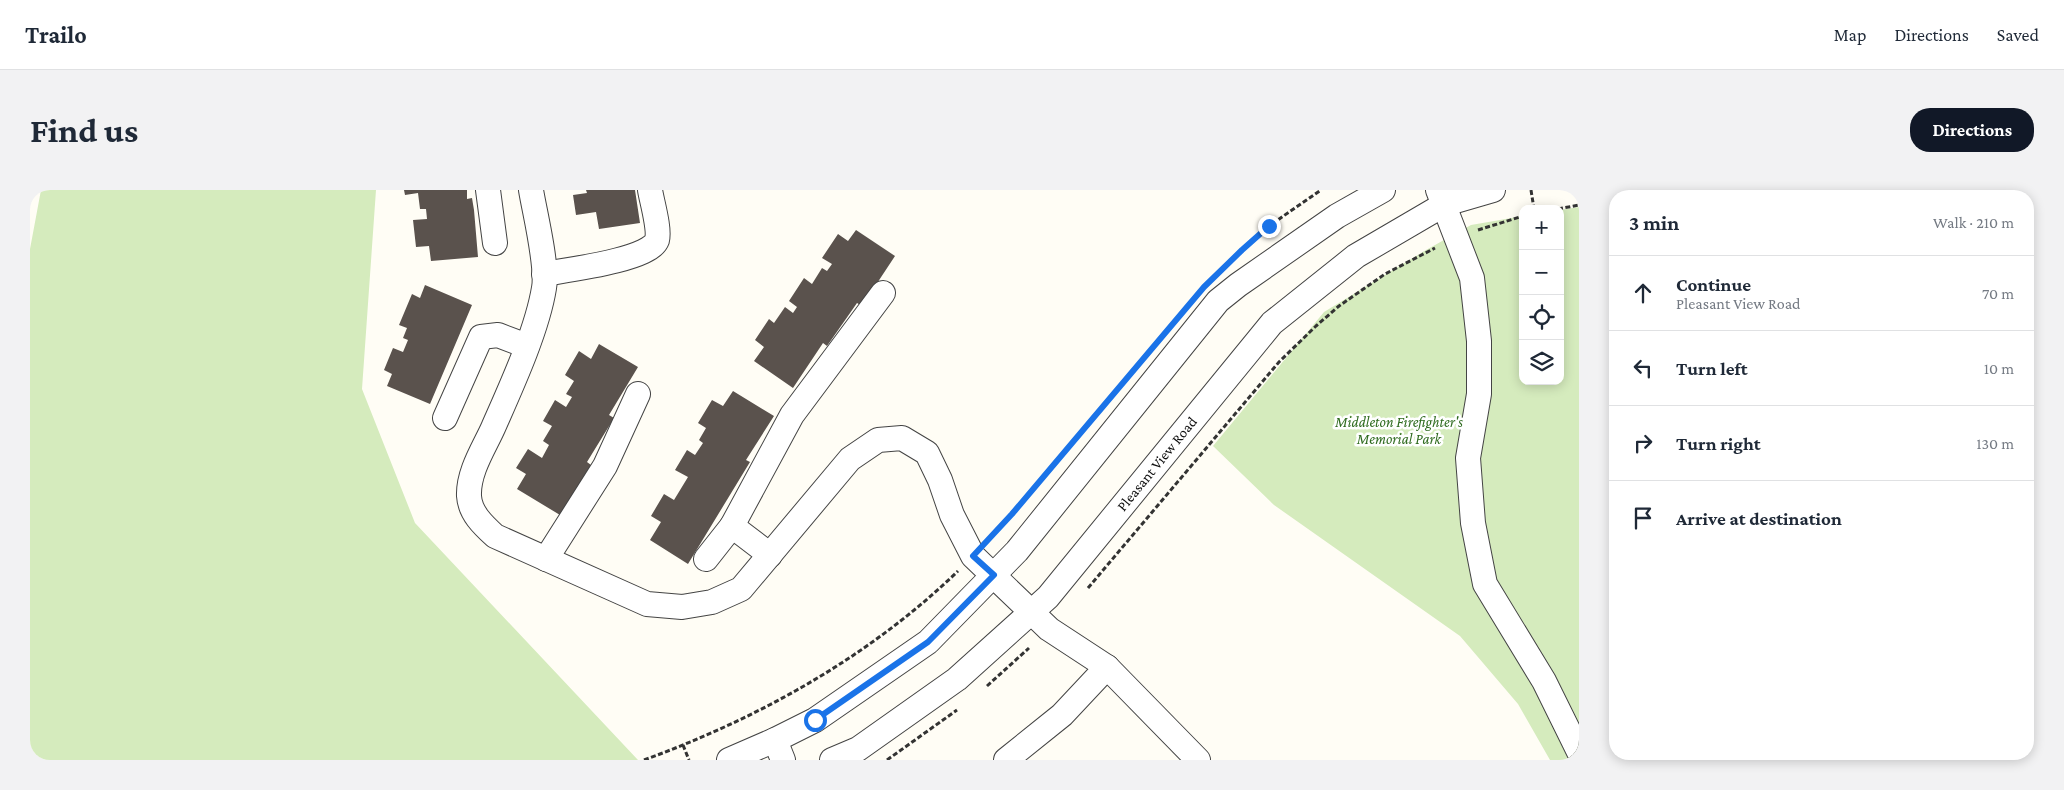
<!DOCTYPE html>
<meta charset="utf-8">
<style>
:root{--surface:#fff;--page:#f2f2f3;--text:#1f2937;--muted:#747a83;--line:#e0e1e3;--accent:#111827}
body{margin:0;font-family:"Crimson Pro",serif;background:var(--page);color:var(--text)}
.controls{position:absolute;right:15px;top:15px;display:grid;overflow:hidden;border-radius:10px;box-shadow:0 2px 12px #0003}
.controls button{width:45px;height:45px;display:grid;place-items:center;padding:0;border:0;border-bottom:1px solid var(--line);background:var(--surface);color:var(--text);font:25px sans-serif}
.stop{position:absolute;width:15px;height:15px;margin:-11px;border:4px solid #1a73e8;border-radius:50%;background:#fff}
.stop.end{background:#1a73e8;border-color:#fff;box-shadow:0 1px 5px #0008}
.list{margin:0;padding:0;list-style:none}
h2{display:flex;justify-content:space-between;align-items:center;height:65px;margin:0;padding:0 20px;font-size:21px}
h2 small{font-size:16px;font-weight:400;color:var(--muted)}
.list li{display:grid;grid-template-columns:32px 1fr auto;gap:15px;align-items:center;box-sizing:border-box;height:75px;padding:0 20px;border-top:1px solid var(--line)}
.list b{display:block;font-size:19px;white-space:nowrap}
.list p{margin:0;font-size:16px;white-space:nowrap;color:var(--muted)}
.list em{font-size:16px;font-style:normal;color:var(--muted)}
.icon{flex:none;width:28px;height:28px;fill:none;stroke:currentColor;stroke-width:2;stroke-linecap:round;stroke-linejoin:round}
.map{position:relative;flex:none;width:1549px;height:570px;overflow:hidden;border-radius:20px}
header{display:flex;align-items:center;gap:30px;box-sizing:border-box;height:70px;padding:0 25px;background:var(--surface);border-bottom:1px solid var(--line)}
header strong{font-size:24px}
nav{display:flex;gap:28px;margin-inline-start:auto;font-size:18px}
.intro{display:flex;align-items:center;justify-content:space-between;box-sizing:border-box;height:120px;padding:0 30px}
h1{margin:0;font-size:35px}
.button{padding:12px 22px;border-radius:20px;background:var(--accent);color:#fff;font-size:18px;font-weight:700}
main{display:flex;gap:30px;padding:0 30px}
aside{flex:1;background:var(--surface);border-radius:20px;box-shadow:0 2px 12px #0003}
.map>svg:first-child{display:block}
.green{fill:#d5ebbd}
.building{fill:#5a524d}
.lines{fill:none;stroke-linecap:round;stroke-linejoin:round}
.minor-casing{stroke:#444;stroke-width:26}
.path{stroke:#333;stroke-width:3;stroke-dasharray:5 2.5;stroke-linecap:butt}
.minor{stroke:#fff;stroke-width:24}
.route{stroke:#1a73e8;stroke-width:6}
.labels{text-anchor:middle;stroke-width:5;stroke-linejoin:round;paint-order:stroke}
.park-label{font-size:15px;font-style:italic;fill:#2f6b1f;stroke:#fff}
.street-label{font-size:15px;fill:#111;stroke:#fff}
</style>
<header>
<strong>Trailo</strong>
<nav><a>Map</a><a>Directions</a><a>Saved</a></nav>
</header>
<div class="intro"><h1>Find us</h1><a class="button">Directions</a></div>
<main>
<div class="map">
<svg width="1549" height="570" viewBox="0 0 1549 570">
<rect width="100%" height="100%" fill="#fffdf5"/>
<g class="green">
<path d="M11,0H346L332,199L385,333L608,570H0V59Z"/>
<path d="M1549,17V570H1520L1488,514L1430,446L1244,315L1183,256L1294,122L1396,60L1441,35L1493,26V191H1530V20Z"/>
</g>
<g class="building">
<path d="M374,0H437V9L442,8L444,20L448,67L401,71L399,56L386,57L383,30L397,29L396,19H390L388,3L375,5Z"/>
<path d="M556,0H605L610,33L569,39L566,22L546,25L543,5L557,3Z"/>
<path d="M826,40L865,66L832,116L827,113L797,156L793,153L763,198L724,171L734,157L725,150L739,129L744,133L755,117L763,123L767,117L759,111L774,88L782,94L792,78L797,81L802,74L792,68L808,44L818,51Z"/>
<path d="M395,95L442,115L400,214L357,196L362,184L354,180L363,158L373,162L378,150L373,148L377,138L369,135L382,104L390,108Z"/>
<path d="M569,154L608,177L579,225L584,228L557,272L561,275L530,325L487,299L496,284L486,278L498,259L512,268L519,255L513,251L522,236L513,231L525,210L536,217L542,207L536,204L544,191L535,185L549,161L561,169Z"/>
<path d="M703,201L744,226L716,270L720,272L658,374L620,350L631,332L621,326L634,304L644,310L658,287L645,280L657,260L665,265L673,253L669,250L676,238L668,233L682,210L693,216Z"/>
</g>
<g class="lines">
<g class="minor-casing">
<g id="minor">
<path d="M458,0L465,53"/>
<path d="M501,0C505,24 518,76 514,98C507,141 481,197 463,238C454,258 438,282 439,306C440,323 453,335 465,346L617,414L652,417L682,412L711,399L820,269L848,250L872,248L897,263L910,290L922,325L943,366L1019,439L1077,477L1168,570"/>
<path d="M1408,0L1442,88L1449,151V204L1438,268L1443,333L1455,394L1514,491L1549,562"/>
<path d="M514,84C536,80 620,70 627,50C630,39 622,12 620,0"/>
<path d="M415,228L451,147L468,145L497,156"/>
<path d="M702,336L762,225L853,103"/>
<path d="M516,369L575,276L608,204"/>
<path d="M676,369L702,336L740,365"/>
<path d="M745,550L753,570"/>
<path d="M699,570L745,550L785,530L898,452L987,361L1188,111L1208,95L1307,26L1353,0"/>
<path id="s1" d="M802,570L828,559L927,489L1018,407L1242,133L1326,66L1415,14L1463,0"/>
<path d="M976,570L1032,525L1077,477"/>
</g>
</g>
<g class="path">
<path d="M1501,0L1504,19"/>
<path d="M1528,19L1549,15"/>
<path d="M1448,40L1493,26"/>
<path d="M1203,69L1239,36L1291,0"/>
<path d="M960,348L1020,279"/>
<path d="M1058,398L1249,172L1286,136L1309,116L1355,84L1405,58"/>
<path d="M957,496L999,458"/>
<path d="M653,555L659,570"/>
<path d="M614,570C729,528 839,467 928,381"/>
<path d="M857,570L927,520"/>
</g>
<use href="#minor" class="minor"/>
</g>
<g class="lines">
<path class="route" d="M785,530L898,452L964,385L943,366L982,324L1174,97L1212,60L1239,36"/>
</g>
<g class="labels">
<g class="park-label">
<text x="1369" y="237">Middleton Firefighter's<tspan x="1369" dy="17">Memorial Park</tspan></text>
</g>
<g class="street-label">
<text dy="5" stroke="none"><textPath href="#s1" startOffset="444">Pleasant View Road</textPath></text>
</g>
</g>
</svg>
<div class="controls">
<button>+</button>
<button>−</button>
<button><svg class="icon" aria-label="locate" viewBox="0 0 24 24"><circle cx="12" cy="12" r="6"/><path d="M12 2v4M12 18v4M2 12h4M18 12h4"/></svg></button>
<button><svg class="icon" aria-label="layers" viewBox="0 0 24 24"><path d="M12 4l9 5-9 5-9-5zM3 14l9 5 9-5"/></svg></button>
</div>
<div class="stop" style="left:785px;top:530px"></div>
<div class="stop end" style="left:1239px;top:36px"></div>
</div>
<aside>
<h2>3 min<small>Walk · 210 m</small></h2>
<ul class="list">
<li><svg class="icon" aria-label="ahead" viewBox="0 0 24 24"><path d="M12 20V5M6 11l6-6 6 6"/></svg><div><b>Continue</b><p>Pleasant View Road</p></div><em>70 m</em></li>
<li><svg class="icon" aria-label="left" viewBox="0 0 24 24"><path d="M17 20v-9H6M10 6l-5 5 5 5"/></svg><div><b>Turn left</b></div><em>10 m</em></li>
<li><svg class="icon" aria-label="right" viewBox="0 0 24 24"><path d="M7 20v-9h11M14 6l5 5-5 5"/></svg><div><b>Turn right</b></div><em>130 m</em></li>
<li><svg class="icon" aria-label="arrive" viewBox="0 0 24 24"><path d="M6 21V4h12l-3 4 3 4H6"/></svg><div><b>Arrive at destination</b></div></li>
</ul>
</aside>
</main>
